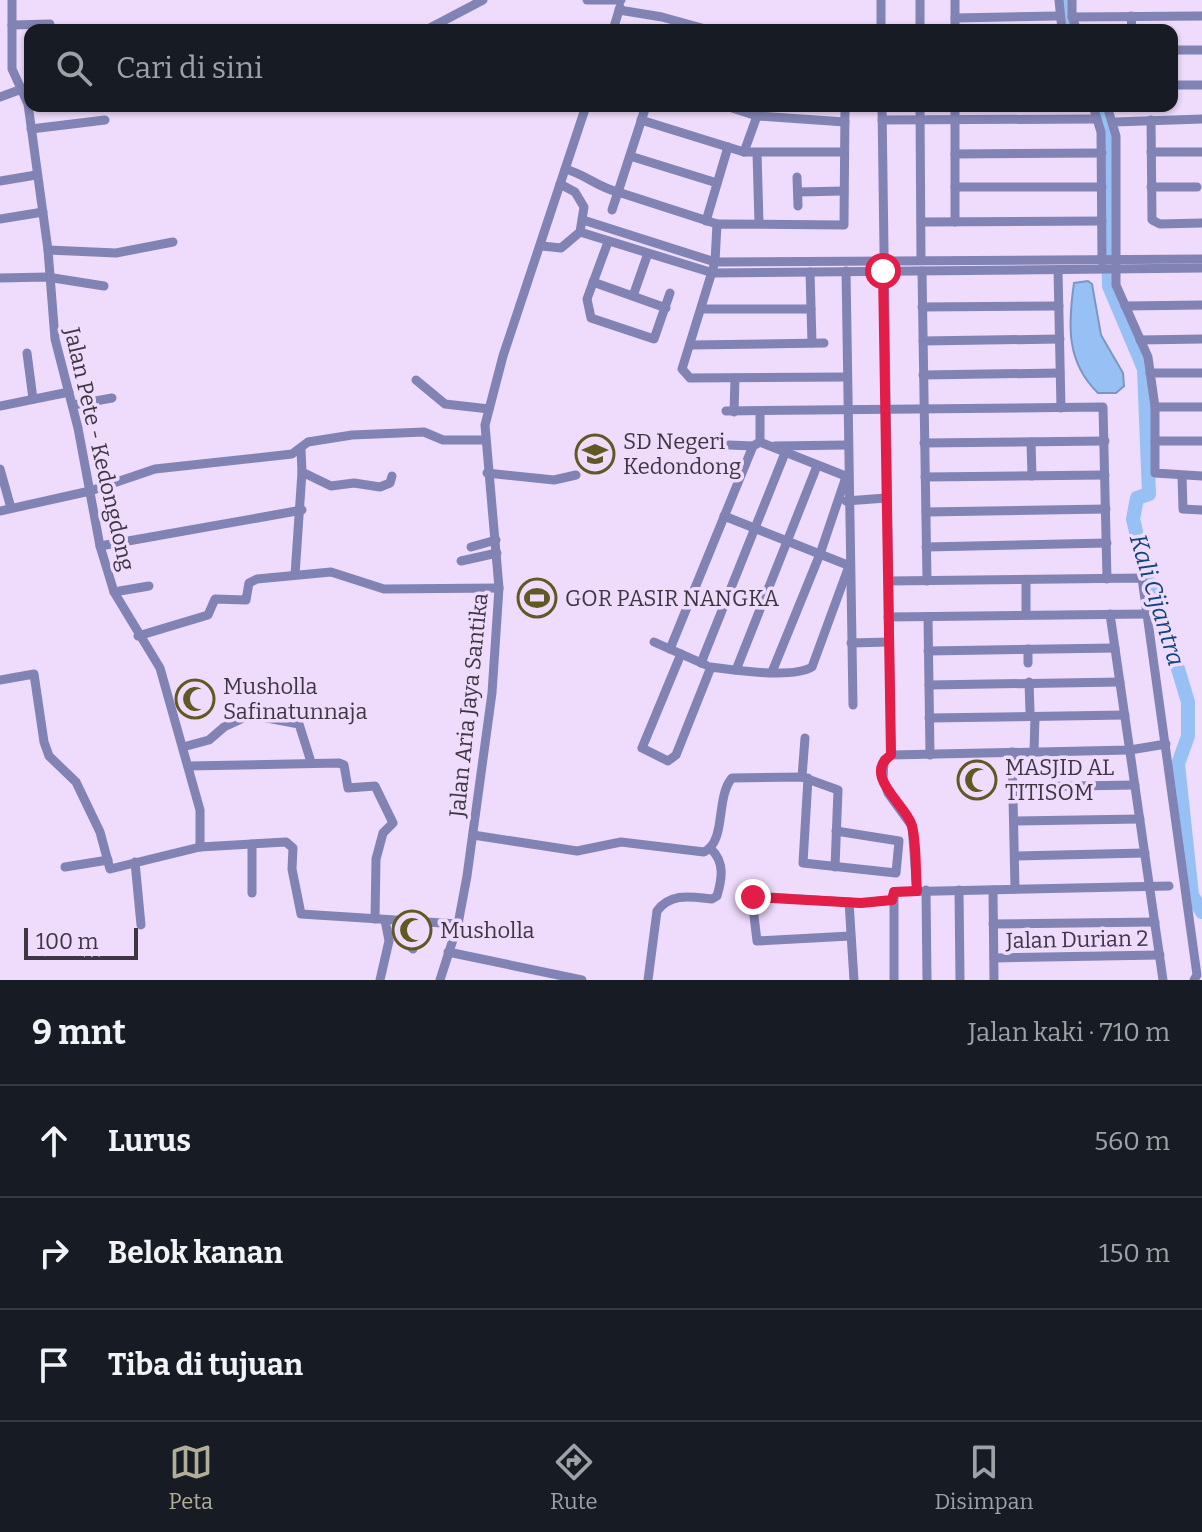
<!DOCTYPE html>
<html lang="id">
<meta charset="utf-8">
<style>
:root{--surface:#171b24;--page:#20242c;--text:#f1f3f6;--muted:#9ea1a6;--line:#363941;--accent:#b1ad98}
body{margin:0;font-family:Bitter,serif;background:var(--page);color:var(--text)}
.scale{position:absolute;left:24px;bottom:20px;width:114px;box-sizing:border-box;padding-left:8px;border:4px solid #3e3643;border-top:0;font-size:22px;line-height:28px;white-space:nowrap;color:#3e3643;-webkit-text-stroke:6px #efdbfb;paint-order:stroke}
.stop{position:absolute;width:24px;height:24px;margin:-18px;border:6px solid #e11d48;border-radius:50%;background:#fff}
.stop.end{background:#e11d48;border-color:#fff;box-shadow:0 2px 8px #0008}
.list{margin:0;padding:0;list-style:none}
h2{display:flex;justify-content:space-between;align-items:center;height:104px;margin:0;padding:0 32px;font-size:34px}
h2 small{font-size:26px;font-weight:400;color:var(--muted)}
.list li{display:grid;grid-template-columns:52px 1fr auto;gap:24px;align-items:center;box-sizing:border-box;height:112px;padding:0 32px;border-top:2px solid var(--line)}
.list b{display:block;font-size:30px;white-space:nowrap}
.list em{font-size:26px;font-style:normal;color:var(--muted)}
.icon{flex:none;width:44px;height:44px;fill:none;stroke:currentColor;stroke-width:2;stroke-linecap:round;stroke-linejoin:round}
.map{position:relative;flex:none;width:1202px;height:980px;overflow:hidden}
.search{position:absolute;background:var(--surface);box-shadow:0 2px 6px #0004;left:24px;right:24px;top:24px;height:88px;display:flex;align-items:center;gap:20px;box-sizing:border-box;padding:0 28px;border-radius:16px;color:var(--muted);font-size:30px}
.sheet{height:440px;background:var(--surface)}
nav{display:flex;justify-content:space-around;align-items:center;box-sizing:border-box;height:112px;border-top:2px solid var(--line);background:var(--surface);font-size:22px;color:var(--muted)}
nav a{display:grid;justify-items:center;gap:4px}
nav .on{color:var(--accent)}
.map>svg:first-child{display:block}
.water{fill:#97c1f4;stroke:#7c97bf;stroke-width:2}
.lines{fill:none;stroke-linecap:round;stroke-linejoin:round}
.river{stroke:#97c1f4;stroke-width:14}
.minor{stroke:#8283b5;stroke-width:9}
.route{stroke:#e11d48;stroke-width:10}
.labels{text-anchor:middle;stroke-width:7;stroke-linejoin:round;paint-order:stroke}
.poi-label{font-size:22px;fill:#3e3643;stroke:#efdbfb;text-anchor:start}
.street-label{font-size:22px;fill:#3e3643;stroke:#efdbfb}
.water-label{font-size:24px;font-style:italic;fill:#0f447c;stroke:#efdbfb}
</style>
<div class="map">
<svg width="1202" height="980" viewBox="0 0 1202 980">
<rect width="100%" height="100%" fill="#efdbfb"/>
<path class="water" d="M1088,281L1092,284L1101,335L1123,373L1124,386L1116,393H1098C1066,362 1068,325 1074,283Z"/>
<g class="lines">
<g class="river">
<path d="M1065,0L1068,30"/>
<path d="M1101,106L1107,137L1109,286L1144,369L1149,494L1137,498L1133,519L1149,586L1160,609L1188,702V736L1178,764L1192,895L1202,912"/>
</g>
<g class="minor">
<path d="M12,0V69L28,104L48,250L55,339L78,428L100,546L114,592L160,668L200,810V847"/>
<path d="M587,0H621"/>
<path d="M881,0V30"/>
<path d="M920,0V30"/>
<path d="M955,0V30"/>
<path d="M1059,0L1062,30"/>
<path d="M1072,0V17L1077,30"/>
<path d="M619,10L662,17L709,30"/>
<path d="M1131,16L1132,30"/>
<path d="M1072,17L1202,16"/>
<path d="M955,18L1058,16"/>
<path d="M12,25L50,24"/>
<path d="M426,30L483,0"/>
<path d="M613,30L620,7"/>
<path d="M1172,50H1202"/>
<path d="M1172,85H1202"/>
<path d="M0,97L30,86"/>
<path d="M646,106L618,192L717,224"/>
<path d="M726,106L757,116L845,122"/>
<path d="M845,106L844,225L717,224L715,262L682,369L690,378L847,377"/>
<path d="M882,106L891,755L1130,750L1166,744"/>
<path d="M920,106L921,260"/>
<path d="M955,106V222"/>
<path d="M1093,106L1101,132L1102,262"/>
<path d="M1107,106L1116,136V285L1148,357L1155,407V473L1202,476"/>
<path d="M641,120L744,152H844"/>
<path d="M882,120L1097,119"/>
<path d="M1151,120L1152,220L1160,224L1202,223"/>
<path d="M1114,122L1202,119"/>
<path d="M31,129L105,120"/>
<path d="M744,152L757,116"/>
<path d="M1151,152H1202"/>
<path d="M757,153L759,223"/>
<path d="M955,154L1102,153"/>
<path d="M630,156L717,183"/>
<path d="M565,169C585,174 597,187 618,192L612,210"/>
<path d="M797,177L798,206"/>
<path d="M0,181L36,175"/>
<path d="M955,187H1102"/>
<path d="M1151,187H1197"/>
<path d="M798,192L844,191"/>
<path d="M0,219L43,212"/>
<path d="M583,220L715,262L1202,259"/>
<path d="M706,221L728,147"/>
<path d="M921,222L1102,221"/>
<path d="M580,232L713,273L1202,268"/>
<path d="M608,242L587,299L591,318L654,339L670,293"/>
<path d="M542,246L561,248L580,232L584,207L575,192L560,184"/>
<path d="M48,250L116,253L173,242"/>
<path d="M1058,270L1061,408"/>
<path d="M846,271L853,705"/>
<path d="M922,271L927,581"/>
<path d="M810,272L812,343"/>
<path d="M0,278L47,277L104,286"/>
<path d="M593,282L666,308"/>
<path d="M633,296L647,256"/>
<path d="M1125,306L1202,305"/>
<path d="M922,307L1059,306"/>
<path d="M701,309H811"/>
<path d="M1140,340L1202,339"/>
<path d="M923,341L1060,339"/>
<path d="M690,345L824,343"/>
<path d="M27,353L33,399"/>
<path d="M1150,373H1202"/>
<path d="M923,375L1060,373"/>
<path d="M416,380L445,404L489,409"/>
<path d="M73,405L112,398"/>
<path d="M0,406L69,392"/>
<path d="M1155,407H1202"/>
<path d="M726,411L1103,407L1107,579"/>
<path d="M734,412L735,378"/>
<path d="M760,412V442L848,477"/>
<path d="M1155,441H1202"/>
<path d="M1031,442L1032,476"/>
<path d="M924,443L1105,441"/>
<path d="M729,445L753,446"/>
<path d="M775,446L847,445"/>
<path d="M301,450L302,472L331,486L354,483L380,487L390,483L392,476"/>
<path d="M0,469L11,508"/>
<path d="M487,473L554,480L576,475"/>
<path d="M1182,476L1183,509L1202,510"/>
<path d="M925,477L1105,475"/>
<path d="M846,501L886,498"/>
<path d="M0,511L90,491L155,469L292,454L308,442L352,435L424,432L443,440H485"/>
<path d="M926,512L1106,509"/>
<path d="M724,516L850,566"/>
<path d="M100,546L302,510"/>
<path d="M471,547L496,540"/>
<path d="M926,547L1107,543"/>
<path d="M461,561L497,553"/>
<path d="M295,575L302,472"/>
<path d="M1026,580V614"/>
<path d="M888,581L1142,578L1197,975L1194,980"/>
<path d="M114,592L149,586"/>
<path d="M1110,614L1163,980"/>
<path d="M888,617L1146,614"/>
<path d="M928,617L930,755"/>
<path d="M138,636L208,615L215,599L246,600L249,583L257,579L331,572L384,589L499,588"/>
<path d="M654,642L706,665"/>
<path d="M851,643L889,642"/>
<path d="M670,649L753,446L760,442"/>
<path d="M928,651L1115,648"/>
<path d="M681,654L642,748L668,761L676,755L711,667C735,670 792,679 812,667L849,566"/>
<path d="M701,663L785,453"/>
<path d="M1028,663V649"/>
<path d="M736,670L817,466"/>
<path d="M772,672L820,554L845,480"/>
<path d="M0,680L34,674L44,742L49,756L76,782L100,832L110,869L200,847L286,842L293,848L292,869L301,914L458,924"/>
<path d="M1029,682L1030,711"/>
<path d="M929,685L1120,682"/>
<path d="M929,718L1125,715"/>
<path d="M183,747L209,740L224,727L250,715L299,724L311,762"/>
<path d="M1012,752L1015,889"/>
<path d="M1034,752L1035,717"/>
<path d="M891,755L884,760L883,779L888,793L912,826L917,891"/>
<path d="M188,766L339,763L344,765L348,788L375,786L393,823L383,833L376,859L375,919"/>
<path d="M802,777L805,738"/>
<path d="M808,778L803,863L896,873L899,841L836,831"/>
<path d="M1013,787L1135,785"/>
<path d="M1014,821L1140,819"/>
<path d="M473,835L577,851L621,842L704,852C727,841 715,798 732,778L802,777L838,790L835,867"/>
<path d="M252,844V893"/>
<path d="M1015,856L1145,853"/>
<path d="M135,862L141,925"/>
<path d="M65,867L108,860"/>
<path d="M926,890L927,980"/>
<path d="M959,890L960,980"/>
<path d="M993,890L994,980"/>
<path d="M849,902L854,980"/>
<path d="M402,921V938L413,949"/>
<path d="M993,924L1155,922"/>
<path d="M850,936L757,941L752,899L756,896L861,903L892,900"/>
<path d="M448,952L582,980"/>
<path d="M994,958L1160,955"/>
<path d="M380,980L389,941L385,920"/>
<path d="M440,980L458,924L467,876L492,693L499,588L485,425L503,356L586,106"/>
<path d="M648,980L657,911C671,892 692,897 712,899L717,896C722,879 725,862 711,849"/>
<path d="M894,980V892L1169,886"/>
</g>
</g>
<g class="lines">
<path class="route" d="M753,897L861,903L892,900L894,892L917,891C915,870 917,847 912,826C907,805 861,776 891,755L883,271"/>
</g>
<defs>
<g id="school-ring" transform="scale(2)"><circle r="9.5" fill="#efdbfb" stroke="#625824" stroke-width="1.5"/><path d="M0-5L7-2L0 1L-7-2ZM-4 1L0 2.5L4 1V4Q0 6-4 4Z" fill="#625824"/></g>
<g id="stadium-ring" transform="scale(2)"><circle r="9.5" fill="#efdbfb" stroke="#625824" stroke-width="1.5"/><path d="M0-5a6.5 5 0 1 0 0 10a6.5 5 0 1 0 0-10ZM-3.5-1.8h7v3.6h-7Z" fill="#625824"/></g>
<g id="mosque-ring" transform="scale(2)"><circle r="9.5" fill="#efdbfb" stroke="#625824" stroke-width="1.5"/><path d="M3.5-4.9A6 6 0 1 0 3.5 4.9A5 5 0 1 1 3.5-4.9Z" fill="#625824"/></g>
</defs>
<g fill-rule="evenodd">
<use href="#school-ring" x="595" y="454"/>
<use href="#stadium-ring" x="537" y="598"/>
<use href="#mosque-ring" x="195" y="699"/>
<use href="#mosque-ring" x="977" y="780"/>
<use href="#mosque-ring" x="412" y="930"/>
</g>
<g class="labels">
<g class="poi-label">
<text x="623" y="449">SD Negeri<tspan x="623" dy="25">Kedondong</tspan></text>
<text x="565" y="606">GOR PASIR NANGKA</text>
<text x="223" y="694">Musholla<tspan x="223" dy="25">Safinatunnaja</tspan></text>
<text x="1005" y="775">MASJID AL<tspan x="1005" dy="25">TITISOM</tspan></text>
<text x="440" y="938">Musholla</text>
</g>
<g class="street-label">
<text transform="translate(100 449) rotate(77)" y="8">Jalan Pete - Kedongdong</text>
<text transform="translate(468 705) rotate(-84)" y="8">Jalan Aria Jaya Santika</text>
<text transform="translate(1077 939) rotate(-1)" y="8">Jalan Durian 2</text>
</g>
<g class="water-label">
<text transform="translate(1157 600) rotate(73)" y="8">Kali Cijantra</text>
</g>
</g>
</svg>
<div class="scale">100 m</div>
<div class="stop" style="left:883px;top:271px"></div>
<div class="stop end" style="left:753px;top:897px"></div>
<div class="search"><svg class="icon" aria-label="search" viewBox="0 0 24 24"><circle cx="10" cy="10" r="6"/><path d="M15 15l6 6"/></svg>Cari di sini</div>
</div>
<section class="sheet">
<h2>9 mnt<small>Jalan kaki · 710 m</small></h2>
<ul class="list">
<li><svg class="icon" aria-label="ahead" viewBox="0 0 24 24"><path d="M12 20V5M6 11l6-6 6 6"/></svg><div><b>Lurus</b></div><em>560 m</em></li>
<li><svg class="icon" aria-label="right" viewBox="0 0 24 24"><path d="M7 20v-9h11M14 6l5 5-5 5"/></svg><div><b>Belok kanan</b></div><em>150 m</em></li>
<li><svg class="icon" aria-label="arrive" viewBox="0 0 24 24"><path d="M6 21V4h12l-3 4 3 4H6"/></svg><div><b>Tiba di tujuan</b></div></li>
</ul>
</section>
<nav>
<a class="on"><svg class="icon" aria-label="map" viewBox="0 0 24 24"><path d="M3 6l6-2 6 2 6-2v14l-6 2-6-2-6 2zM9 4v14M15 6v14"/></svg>Peta</a>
<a><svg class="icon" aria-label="directions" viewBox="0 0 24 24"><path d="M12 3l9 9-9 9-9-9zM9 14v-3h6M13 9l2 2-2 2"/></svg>Rute</a>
<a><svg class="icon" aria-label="saved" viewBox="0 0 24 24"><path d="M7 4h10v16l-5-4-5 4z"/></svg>Disimpan</a>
</nav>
